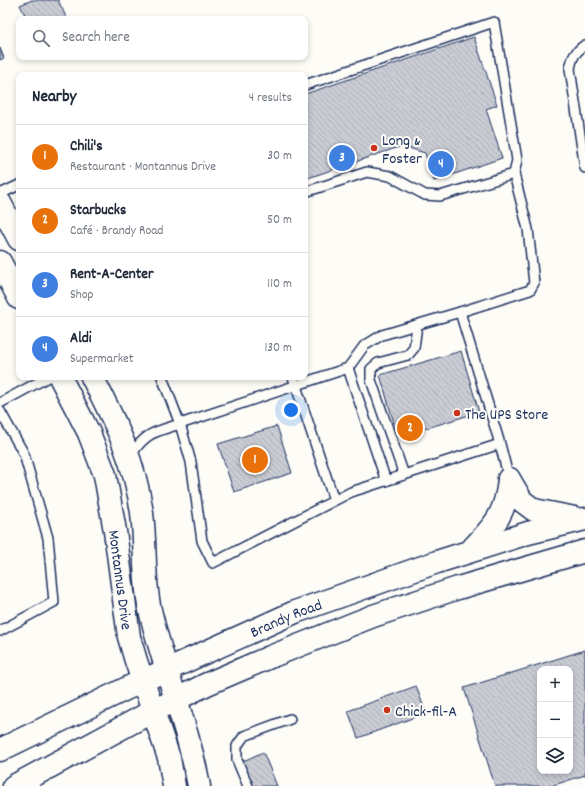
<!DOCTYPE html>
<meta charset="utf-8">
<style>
:root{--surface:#fff;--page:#f2f2f3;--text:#1f2937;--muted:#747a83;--line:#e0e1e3;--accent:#1a73e8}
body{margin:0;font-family:Dekko,sans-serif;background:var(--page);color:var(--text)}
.controls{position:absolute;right:12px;bottom:12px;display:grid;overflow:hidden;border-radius:8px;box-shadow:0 2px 6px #0003}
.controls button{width:36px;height:36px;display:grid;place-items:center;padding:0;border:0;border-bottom:1px solid var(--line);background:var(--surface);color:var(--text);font:20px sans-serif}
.you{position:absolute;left:291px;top:410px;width:14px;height:14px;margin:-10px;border:3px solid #fff;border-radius:50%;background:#1a73e8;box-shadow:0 0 0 6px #1a73e833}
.badge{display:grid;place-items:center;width:26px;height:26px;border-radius:50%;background:var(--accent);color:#fff;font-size:13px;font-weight:700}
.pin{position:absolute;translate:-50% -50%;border:2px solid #fff;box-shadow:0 1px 4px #0006}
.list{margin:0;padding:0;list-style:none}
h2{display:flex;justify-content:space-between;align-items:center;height:52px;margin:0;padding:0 16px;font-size:17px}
h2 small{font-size:13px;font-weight:400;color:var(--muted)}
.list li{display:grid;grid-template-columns:26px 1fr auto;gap:12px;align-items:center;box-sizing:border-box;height:64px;padding:0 16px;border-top:1px solid var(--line)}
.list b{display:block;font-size:15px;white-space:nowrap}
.list p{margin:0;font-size:13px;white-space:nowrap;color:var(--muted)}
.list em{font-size:13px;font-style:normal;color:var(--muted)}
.icon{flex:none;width:22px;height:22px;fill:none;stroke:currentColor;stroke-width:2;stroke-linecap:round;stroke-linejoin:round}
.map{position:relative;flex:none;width:585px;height:786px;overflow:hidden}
.search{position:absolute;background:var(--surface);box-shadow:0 2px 6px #0003;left:16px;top:16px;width:292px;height:44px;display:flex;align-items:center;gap:10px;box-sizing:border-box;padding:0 14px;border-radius:8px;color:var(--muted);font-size:15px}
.panel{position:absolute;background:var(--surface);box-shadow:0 2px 6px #0003;left:16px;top:72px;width:292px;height:308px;border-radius:8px}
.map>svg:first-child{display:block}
.building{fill:url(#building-back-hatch);stroke:#1b2f5e;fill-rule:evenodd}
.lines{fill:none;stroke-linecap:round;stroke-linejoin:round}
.service-casing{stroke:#1b2f5e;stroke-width:12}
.tertiary-casing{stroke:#1b2f5e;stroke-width:25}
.primary-casing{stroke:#1b2f5e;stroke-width:25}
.service{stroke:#fdfcf7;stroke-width:9}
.tertiary{stroke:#fdfcf7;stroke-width:22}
.primary{stroke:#fdfcf7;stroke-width:22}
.poi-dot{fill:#c8321e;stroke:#fdfcf7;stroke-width:1.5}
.labels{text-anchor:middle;stroke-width:4;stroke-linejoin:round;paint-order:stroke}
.poi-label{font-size:16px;fill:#1b2f5e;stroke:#fdfcf7;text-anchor:start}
.street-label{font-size:16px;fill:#1b2f5e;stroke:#fdfcf7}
</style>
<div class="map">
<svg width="585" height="786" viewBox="0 0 585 786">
<defs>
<pattern id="building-back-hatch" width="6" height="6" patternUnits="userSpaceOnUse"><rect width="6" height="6" fill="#c9ccd3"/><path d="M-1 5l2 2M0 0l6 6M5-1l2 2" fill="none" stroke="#acb0b8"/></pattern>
</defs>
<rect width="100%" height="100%" fill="#fdfcf7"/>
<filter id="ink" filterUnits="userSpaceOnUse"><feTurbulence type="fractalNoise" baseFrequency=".025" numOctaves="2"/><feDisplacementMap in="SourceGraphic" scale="8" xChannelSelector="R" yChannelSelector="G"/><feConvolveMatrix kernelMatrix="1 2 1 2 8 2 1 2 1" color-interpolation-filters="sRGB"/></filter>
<g filter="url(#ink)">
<g class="building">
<path d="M32,0H58L67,19H27L20,5Z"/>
<path d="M474,37L497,105L486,109L502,158L434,181L425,153L402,146L305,179V94Z"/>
<path d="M0,48L4,58L0,60Z"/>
<path d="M461,351L479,412L398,437L380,375Z"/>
<path d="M277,426L292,473L234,492L218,444Z"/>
<path d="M585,650V775L551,786H495L464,688ZM540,669H570V771H540Z"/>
<path d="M416,686L426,713L358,738L348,711Z"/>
<path d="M263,752L277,786H248L239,763Z"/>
</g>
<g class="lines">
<g class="service-casing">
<g id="service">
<path d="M585,45C575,52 572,57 570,69L585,168"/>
<path d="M305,85L494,22L517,160L514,174L440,196L425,195L390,176L367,172L305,192"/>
<path d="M0,194L19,185"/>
<path d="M460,312L530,290L534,283L528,229L514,174"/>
<path d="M348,368L386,481"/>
<path d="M293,377L334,500"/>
<path d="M0,403L48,377"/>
<path d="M0,411L24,454L48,538L54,602L0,631"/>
<path d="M500,444L351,492L213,563L202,541L191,462L180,424L348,368L364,346L382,335L460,312L500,444L509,479"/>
<path d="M131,455C146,432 155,432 180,424L162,377"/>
<path d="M404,475L371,380V369L378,363L408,355L414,348L417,325"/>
<path d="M248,786L237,760V746L244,736L290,719"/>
</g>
</g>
<g class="tertiary-casing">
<g id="tertiary">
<path d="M0,203L19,239"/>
<path d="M0,262L19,298"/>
<path id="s1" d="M60,377L89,433L105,475L115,531L129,637L136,661L169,758L174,786"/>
<path d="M92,377C116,423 135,462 142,513C146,546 143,579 150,610C164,670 188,726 199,786"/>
</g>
</g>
<g class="primary-casing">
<g id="primary">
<path d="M509,479L522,501L534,510L575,518"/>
<path d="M470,551C494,526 506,515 509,479"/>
<path id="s2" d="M0,750L142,681L295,612L437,562L528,533L585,519"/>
<path d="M14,786L153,711L207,684L270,657L373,616L458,588L585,551"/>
</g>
</g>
<use href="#service" class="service"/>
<use href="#tertiary" class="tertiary"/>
<use href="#primary" class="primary"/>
</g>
</g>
<g class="poi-dot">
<circle cx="374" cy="148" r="4"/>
<circle cx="457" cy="413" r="4"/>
<circle cx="387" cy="710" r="4"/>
</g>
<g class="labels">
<g class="poi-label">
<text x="382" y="145">Long &amp;<tspan x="382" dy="18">Foster</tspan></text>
<text x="465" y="419">The UPS Store</text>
<text x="395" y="716">Chick-fil-A</text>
</g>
<g class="street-label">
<text dy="6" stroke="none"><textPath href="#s1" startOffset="214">Montannus Drive</textPath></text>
<text dy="6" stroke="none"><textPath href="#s2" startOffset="315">Brandy Road</textPath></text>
</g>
</g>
</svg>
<div class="controls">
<button>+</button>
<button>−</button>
<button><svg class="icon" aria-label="layers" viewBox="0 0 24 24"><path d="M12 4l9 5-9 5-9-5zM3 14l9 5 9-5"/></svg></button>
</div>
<div class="you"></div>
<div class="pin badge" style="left:255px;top:460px;background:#e8710a">1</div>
<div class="pin badge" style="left:410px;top:428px;background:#e8710a">2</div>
<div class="pin badge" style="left:342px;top:158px;background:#3f7fe0">3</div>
<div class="pin badge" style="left:441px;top:164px;background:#3f7fe0">4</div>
<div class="search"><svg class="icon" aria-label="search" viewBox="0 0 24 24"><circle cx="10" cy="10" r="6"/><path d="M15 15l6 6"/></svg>Search here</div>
<section class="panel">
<h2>Nearby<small>4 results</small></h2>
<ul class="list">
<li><span class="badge" style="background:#e8710a">1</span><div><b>Chili's</b><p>Restaurant · Montannus Drive</p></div><em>30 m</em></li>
<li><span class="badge" style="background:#e8710a">2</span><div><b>Starbucks</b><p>Café · Brandy Road</p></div><em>50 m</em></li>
<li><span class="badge" style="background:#3f7fe0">3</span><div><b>Rent-A-Center</b><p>Shop</p></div><em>110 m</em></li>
<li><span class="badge" style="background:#3f7fe0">4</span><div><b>Aldi</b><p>Supermarket</p></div><em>130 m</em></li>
</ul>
</section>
</div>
